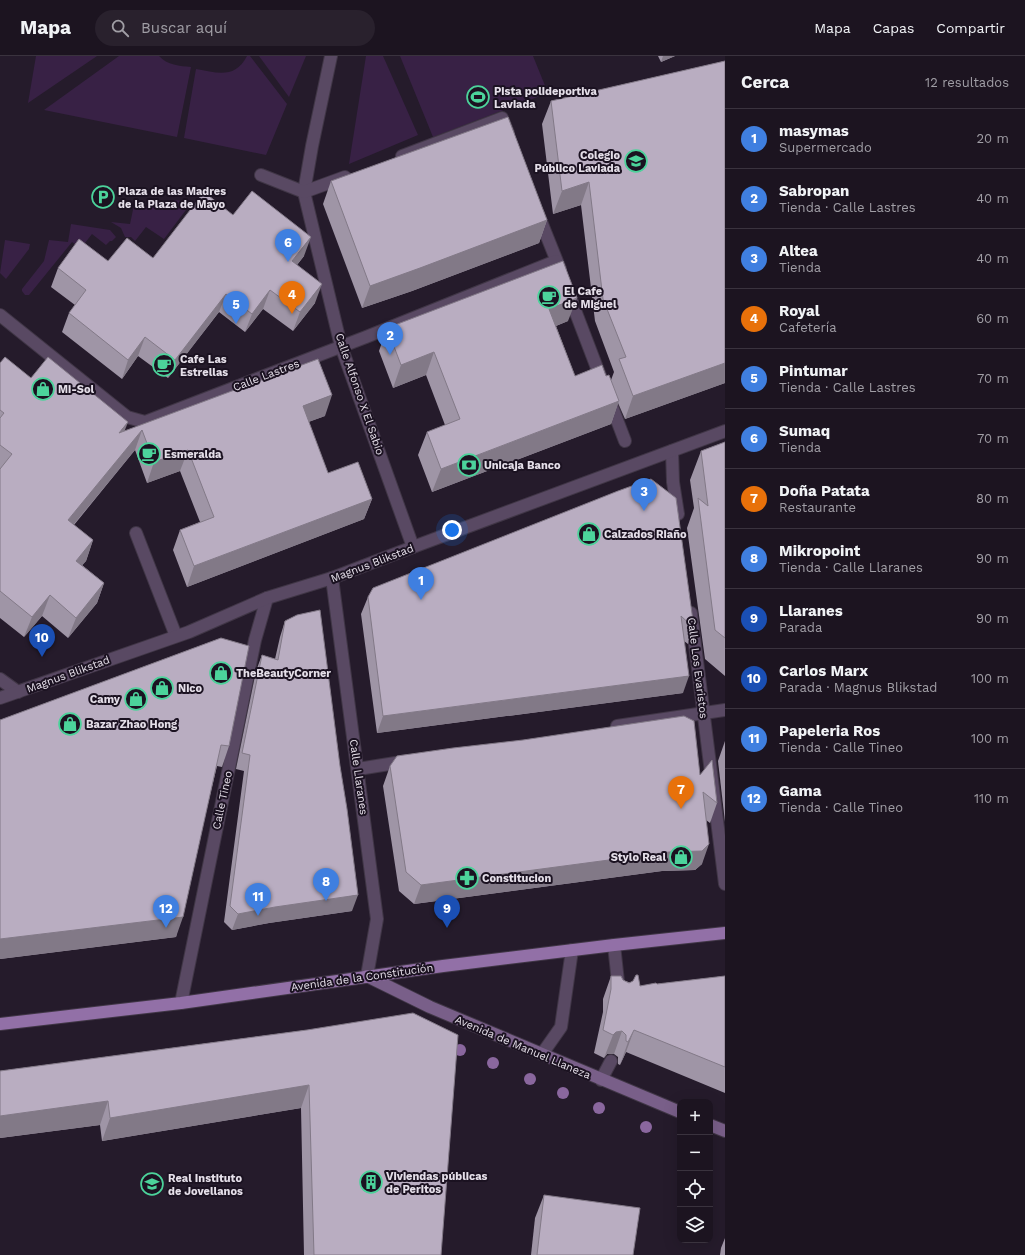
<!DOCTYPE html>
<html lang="es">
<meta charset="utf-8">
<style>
:root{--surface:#1c1420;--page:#29212d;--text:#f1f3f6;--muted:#a09ea5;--line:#3a333e;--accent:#4cd39b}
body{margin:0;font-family:"Work Sans",sans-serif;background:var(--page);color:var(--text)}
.controls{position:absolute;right:12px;bottom:12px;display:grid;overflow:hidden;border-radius:8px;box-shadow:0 4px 16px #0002}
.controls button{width:36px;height:36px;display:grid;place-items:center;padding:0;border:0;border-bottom:1px solid var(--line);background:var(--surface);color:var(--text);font:20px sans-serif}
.you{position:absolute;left:452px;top:474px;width:14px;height:14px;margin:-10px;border:3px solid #fff;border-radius:50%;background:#1a73e8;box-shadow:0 0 0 6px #1a73e833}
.badge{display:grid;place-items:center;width:26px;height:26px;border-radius:50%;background:var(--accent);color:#fff;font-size:13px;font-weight:700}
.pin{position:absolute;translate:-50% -33px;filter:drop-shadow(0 1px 2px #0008)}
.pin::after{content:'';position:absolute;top:21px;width:14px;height:12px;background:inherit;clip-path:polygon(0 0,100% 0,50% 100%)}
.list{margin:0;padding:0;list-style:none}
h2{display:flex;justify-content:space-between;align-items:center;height:52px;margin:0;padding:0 16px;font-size:17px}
h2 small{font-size:13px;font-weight:400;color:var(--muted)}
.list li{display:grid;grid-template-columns:26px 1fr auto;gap:12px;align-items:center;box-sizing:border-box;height:60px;padding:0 16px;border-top:1px solid var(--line)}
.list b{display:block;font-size:15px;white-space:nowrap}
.list p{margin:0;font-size:13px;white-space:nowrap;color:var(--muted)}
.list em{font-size:13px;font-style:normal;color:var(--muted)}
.icon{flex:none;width:22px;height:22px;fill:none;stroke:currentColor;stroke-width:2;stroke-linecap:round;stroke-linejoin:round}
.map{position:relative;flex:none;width:725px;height:1199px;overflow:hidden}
header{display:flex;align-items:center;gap:24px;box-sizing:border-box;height:56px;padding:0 20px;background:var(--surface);border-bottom:1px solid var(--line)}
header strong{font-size:19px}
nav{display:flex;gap:22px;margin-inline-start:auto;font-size:14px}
.search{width:280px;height:36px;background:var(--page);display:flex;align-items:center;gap:10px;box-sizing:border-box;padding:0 14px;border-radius:22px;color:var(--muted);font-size:15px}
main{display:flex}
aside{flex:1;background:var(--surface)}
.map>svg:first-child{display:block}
.green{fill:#382145}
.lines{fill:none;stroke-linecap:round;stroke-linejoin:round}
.service-casing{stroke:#403646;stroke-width:14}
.pedestrian-casing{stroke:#403646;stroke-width:14}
.minor-casing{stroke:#403646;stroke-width:14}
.tertiary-casing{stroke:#403646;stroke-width:14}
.secondary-casing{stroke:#403646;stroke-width:14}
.primary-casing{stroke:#403646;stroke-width:14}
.service{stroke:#594963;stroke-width:12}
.pedestrian{stroke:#594963;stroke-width:12}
.minor{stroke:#594963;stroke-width:12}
.tertiary{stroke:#594963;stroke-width:12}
.secondary{stroke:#795f89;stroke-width:12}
.primary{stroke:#9270a7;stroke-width:12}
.tree{fill:#8a679e}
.wall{fill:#9f95a6}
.shaded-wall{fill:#827987}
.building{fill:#b9adc1;stroke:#827987}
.labels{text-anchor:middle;stroke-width:4;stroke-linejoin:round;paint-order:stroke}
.poi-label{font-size:11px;font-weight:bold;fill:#e5dfe9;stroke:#1b1221;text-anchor:start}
.street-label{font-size:11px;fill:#e5dfe9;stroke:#1b1221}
</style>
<header>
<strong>Mapa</strong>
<div class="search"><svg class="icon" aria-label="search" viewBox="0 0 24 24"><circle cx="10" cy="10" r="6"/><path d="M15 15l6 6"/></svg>Buscar aquí</div>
<nav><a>Mapa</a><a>Capas</a><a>Compartir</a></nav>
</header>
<main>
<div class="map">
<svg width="725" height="1199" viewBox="0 0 725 1199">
<rect width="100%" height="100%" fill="#251b2b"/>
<g class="green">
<path d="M36,0H97L28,47Z"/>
<path d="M119,0H159C167,9 180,10 191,11L177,81L44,54Z"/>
<path d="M247,0H250L287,48L266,99L184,82L196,13C218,17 235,23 247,0Z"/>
<path d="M259,0H306L289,41Z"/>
<path d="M366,0H383L418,79L349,108Z"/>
<path d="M400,0H533L548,37L433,81Z"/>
<path d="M174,144L192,146L164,183L146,171L135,185L131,181H125L121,172L111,166L130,168L134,149L173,151Z"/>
<path d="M71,168L110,174L116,181L112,185H110L106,189L92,178L81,192L72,186L29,239H25L22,235V233L44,205L49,184L68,186Z"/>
<path d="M5,184L30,188L29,193L6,223L0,217Z"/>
</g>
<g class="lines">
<g class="service-casing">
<g id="service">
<path d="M136,477L176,580"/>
<path d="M614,889L619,935"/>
<path d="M542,998L561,971L572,894"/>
<path d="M601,1024L611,1005"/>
</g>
</g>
<g class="pedestrian-casing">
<g id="pedestrian">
<path d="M331,0L312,90L304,136L341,290"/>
<path d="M402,100L502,62L508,77"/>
<path d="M261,119L304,136L345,121"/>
<path d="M538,158L560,213"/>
<path d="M568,236L602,325"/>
<path d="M609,343L625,385"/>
</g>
</g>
<g class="minor-casing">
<g id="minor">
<path d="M0,259L127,361L145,366L366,281L556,205"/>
<path d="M341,290L413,491"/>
<path d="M672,395L673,426L678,458"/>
<path d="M332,522L377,863L367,920"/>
<path d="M691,557L725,828"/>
<path d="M617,670L725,654"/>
<path d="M358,713L408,705"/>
<path d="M181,947L255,584L267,542"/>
</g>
</g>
<g class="tertiary-casing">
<g id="tertiary">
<path d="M0,623L18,636"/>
<path d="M0,642L189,576L267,542L332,522L413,491L725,375"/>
</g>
</g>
<g class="secondary-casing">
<g id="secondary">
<path d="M367,920L430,951L680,1056"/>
<path d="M710,1069L725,1075"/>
</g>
</g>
<g class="primary-casing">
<path id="primary" d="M0,968L181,947L443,910L614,889L725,877"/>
</g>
<use href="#service" class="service"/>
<use href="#pedestrian" class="pedestrian"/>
<use href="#minor" class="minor"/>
<use href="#tertiary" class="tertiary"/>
<use href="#secondary" class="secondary"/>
<use href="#primary" class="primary"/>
</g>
<g class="tree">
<circle cx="460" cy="994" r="6"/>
<circle cx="493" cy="1007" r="6"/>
<circle cx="530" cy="1023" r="6"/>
<circle cx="563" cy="1037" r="6"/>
<circle cx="599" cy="1052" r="6"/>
<circle cx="646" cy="1071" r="6"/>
</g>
<g class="wall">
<path d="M658,0H675L661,6Z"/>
<path d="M725,5V327L625,363L618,347L611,368L432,436L418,399L427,376L445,369L426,319L393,332L379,295L387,272L568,265L556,270L575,320H606L611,324L614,316L595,265L581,149L553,158L542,68L551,45Z"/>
<path d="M331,125L547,164L539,187L412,235L362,252L323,148Z"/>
<path d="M233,159L304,200L297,209L315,247L293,275L263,253L245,276L219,256L168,322L138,300L122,323L62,276L69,257L75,249L51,231L58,212L108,205L153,202Z"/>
<path d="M0,307L31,322L124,376L325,360L308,366L328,417L372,443L364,463L187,531L173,494L180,474L200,466L180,415L147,427L135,394L74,469L93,484L86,505L82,509L104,527L97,547L68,582L42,560L24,581L0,562Z"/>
<path d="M725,386V620L705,603L687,472L694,452L690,424L701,395Z"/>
<path d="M618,435L694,572L688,588L684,585L683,637L377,677L361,558L368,541Z"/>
<path d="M285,565L352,855L269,867L232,874L224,866L244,715L236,713L256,615L262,599L275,603L280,581Z"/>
<path d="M221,582L229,690L222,711L217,710L176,881L0,903V664Z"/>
<path d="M725,685V766L718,705Z"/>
<path d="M390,710L700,719L717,747L710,767L706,764L702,808L695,814L662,815L414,848L399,835L383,730Z"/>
<path d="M611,920L640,930L725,920V1037L626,996L620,1009L618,1008V1001L614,998H607L604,1002L594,997L603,956V943Z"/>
<path d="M307,974L441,1199H304L301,1052L102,1085L100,1069L0,1082V1015Z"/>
<path d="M544,1139L633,1199H531L535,1162Z"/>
<path d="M725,1182V1199H720L721,1192Z"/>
</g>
<g class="shaded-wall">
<path d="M663,0H675L661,6Z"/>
<path d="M589,126L581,149L553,158L562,135Z"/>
<path d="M547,164L539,187L412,235L362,252L370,230Z"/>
<path d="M311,181L304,200L285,224L292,205Z"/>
<path d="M322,228L315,247L293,275L300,256Z"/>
<path d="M270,234L263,253L245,276L252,258Z"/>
<path d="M226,238L219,256L168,322L175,304Z"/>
<path d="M577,242L568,265L541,276L549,253Z"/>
<path d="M145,281L138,300L122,323L128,304Z"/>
<path d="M434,296L426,319L393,332L401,309Z"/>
<path d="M725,307V327L625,363L633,340Z"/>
<path d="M332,339L325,360L295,371L303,350Z"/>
<path d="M619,345L611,368L432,436L441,413Z"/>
<path d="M128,366L120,387L119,377Z"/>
<path d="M142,374L135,394L60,485L68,464Z"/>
<path d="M188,394L180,415L147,427L154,406Z"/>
<path d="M372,443L364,463L187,531L194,510Z"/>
<path d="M93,484L86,505L69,525L76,505Z"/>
<path d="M104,527L97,547L68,582L76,562Z"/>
<path d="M50,539L42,560L24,581L32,561Z"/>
<path d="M689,620L683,637L377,677L383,660Z"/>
<path d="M709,788L702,808L695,814L662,815L414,848L421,829Z"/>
<path d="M358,839L352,855L269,867L232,874L238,858L275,851Z"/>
<path d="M183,861L176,881L0,903V883Z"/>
<path d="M634,974L626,996L620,1009L628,986Z"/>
<path d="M622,975L614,998H607L604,1002L613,979L616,976Z"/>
<path d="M309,1029L301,1052L102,1085L110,1062Z"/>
<path d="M108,1045L100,1069L0,1082V1060Z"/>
</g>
<g class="building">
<path d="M725,5V307L633,340L619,303L626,301L603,243L589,126L562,135L551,45Z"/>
<path d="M508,61L547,164L420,212L370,230L331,125Z"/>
<path d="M252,135L311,181L292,205L322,228L300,256L270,234L252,258L226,238L175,304L145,281L128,304L69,257L86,234L58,212L79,183L108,205L127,182L153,202L204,136L233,159Z"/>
<path d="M563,205L577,242L549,253L575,320L602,309L606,320L609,319L619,345L441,413L427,376L460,363L434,296L401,309L387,272Z"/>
<path d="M5,301L31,322L48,301L128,366L119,377L318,303L332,339L303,350L328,417L358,406L372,443L194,510L180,474L214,461L188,394L154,406L142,374L68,464L93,484L76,505L104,527L76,562L50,539L32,561L0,535V413L12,398L0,389V362L4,357L0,354V307Z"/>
<path d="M725,386V582L715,574L698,442L708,450L701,395Z"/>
<path d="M651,423L676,442L694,572L681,560L689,620L383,660L368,541L373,532L618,435Z"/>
<path d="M320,554L340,710L347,753L358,839L275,851L238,858L230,850L250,699L242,697L262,599L278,604L285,565L297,559Z"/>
<path d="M221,582L249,590L229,690L221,689L183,861L0,883V664Z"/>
<path d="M684,660L694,665L700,719L712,704L717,747L703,736L709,788L702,795L669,796L421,829L406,816L390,710L397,700L453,692L523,684Z"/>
<path d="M636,919H638L640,930L656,927L657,928L725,920V1011L634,974L628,986L626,985V979L622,975L616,976L613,979L603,974L611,933V920H621L623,924L629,927L633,925Z"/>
<path d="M413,957L458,979L441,1199H314L309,1029L110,1062L108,1045L0,1060V1015L307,974Z"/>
<path d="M544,1139L640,1152L633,1199H537Z"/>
</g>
<defs>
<g id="stadium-ring" transform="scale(1.15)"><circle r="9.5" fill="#1b1221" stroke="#4cd39b" stroke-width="1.5"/><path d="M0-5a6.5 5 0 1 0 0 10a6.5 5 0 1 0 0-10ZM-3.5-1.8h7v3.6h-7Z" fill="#4cd39b"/></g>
<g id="school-ring" transform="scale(1.15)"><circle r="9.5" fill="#1b1221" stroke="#4cd39b" stroke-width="1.5"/><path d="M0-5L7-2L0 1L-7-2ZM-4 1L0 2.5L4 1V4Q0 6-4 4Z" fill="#4cd39b"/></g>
<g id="parking-ring" transform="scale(1.15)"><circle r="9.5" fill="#1b1221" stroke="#4cd39b" stroke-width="1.5"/><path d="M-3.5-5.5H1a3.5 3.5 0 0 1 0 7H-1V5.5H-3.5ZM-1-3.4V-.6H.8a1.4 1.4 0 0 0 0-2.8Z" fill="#4cd39b"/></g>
<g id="cafe-ring" transform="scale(1.15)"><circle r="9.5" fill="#1b1221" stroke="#4cd39b" stroke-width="1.5"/><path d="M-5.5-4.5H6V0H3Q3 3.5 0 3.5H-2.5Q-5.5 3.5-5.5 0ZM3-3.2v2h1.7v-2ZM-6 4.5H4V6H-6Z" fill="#4cd39b"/></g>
<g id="shop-ring" transform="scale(1.15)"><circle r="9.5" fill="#1b1221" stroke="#4cd39b" stroke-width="1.5"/><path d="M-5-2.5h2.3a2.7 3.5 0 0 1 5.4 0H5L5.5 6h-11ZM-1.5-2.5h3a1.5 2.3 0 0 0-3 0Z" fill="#4cd39b"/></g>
<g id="bank-ring" transform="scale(1.15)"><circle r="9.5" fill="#1b1221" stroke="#4cd39b" stroke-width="1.5"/><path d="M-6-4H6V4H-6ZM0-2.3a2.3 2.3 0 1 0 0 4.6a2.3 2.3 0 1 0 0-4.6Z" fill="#4cd39b"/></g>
<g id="pharmacy-ring" transform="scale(1.15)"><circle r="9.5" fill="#1b1221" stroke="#4cd39b" stroke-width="1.5"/><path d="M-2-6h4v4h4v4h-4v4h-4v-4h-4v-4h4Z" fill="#4cd39b"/></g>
<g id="building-ring" transform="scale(1.15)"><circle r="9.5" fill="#1b1221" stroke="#4cd39b" stroke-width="1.5"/><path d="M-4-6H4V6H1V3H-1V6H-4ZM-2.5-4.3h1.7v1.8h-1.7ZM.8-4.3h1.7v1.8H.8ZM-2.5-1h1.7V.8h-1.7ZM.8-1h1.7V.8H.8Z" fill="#4cd39b"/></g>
</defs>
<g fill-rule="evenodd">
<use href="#stadium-ring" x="478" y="41"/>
<use href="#school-ring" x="636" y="105"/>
<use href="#parking-ring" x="103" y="141"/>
<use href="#cafe-ring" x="549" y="241"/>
<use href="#cafe-ring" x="164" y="309"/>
<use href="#shop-ring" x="43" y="333"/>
<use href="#cafe-ring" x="149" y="398"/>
<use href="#bank-ring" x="469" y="409"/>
<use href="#shop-ring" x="589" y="478"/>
<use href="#shop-ring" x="221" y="617"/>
<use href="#shop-ring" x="162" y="632"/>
<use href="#shop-ring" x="136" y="643"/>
<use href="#shop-ring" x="70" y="668"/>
<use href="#shop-ring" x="681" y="801"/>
<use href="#pharmacy-ring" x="467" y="822"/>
<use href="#building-ring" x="371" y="1126"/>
<use href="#school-ring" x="152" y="1128"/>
</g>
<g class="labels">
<g class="poi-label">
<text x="494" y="39">Pista polideportiva<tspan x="494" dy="13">Laviada</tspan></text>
<text x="620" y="103" text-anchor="end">Colegio<tspan x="620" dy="13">Público Laviada</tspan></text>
<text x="118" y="139">Plaza de las Madres<tspan x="118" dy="13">de la Plaza de Mayo</tspan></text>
<text x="564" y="239">El Cafe<tspan x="564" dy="13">de Miguel</tspan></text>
<text x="180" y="307">Cafe Las<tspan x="180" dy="13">Estrellas</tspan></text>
<text x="58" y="337">Mi-Sol</text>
<text x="164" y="402">Esmeralda</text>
<text x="484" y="413">Unicaja Banco</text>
<text x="604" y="482">Calzados Riaño</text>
<text x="236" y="621">TheBeautyCorner</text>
<text x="178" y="636">Nico</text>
<text x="120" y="647" text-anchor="end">Camy</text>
<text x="86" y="672">Bazar Zhao Hong</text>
<text x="666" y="805" text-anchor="end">Stylo Real</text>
<text x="482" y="826">Constitucion</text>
<text x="386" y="1124">Viviendas públicas<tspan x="386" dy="13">de Peritos</tspan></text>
<text x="168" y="1126">Real Instituto<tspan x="168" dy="13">de Jovellanos</tspan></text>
</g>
<g class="street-label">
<text transform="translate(266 319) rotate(-21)" y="4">Calle Lastres</text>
<text transform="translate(360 338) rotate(71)" y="4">Calle Alfonso X El Sabio</text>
<text transform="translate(372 507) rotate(-21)" y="4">Magnus Blikstad</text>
<text transform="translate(698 612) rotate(83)" y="4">Calle Los Evaristos</text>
<text transform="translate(68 618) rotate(-20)" y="4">Magnus Blikstad</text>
<text transform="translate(359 721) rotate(82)" y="4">Calle Llaranes</text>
<text transform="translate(222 744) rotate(-78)" y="4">Calle Tineo</text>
<text transform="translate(362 921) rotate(-8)" y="4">Avenida de la Constitución</text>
<text transform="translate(523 991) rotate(23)" y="4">Avenida de Manuel Llaneza</text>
</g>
</g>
</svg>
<div class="controls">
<button>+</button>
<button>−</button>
<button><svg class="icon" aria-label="locate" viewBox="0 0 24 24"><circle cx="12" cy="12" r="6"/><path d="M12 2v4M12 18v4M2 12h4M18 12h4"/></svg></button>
<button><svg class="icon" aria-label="layers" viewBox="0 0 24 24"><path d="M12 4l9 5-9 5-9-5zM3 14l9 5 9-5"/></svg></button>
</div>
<div class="you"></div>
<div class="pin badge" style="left:421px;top:544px;background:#3f7fe0">1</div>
<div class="pin badge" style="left:390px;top:299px;background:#3f7fe0">2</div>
<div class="pin badge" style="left:644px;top:455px;background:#3f7fe0">3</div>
<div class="pin badge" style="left:292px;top:258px;background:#e8710a">4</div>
<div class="pin badge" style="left:236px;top:268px;background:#3f7fe0">5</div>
<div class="pin badge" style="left:288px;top:206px;background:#3f7fe0">6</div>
<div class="pin badge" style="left:681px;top:753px;background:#e8710a">7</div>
<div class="pin badge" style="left:326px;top:845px;background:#3f7fe0">8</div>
<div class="pin badge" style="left:447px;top:872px;background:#1a4fb4">9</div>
<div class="pin badge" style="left:42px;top:601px;background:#1a4fb4">10</div>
<div class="pin badge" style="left:258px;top:860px;background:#3f7fe0">11</div>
<div class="pin badge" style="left:166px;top:872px;background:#3f7fe0">12</div>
</div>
<aside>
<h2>Cerca<small>12 resultados</small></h2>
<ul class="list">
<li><span class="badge" style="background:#3f7fe0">1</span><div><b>masymas</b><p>Supermercado</p></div><em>20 m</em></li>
<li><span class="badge" style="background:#3f7fe0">2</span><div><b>Sabropan</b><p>Tienda · Calle Lastres</p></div><em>40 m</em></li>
<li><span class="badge" style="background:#3f7fe0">3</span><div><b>Altea</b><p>Tienda</p></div><em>40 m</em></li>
<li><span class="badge" style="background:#e8710a">4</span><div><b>Royal</b><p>Cafetería</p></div><em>60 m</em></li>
<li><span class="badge" style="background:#3f7fe0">5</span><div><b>Pintumar</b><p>Tienda · Calle Lastres</p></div><em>70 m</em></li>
<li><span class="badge" style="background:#3f7fe0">6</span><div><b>Sumaq</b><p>Tienda</p></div><em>70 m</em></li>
<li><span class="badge" style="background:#e8710a">7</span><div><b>Doña Patata</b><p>Restaurante</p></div><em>80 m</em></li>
<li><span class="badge" style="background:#3f7fe0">8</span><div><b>Mikropoint</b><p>Tienda · Calle Llaranes</p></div><em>90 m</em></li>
<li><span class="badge" style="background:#1a4fb4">9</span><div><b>Llaranes</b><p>Parada</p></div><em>90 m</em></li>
<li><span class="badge" style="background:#1a4fb4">10</span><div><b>Carlos Marx</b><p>Parada · Magnus Blikstad</p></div><em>100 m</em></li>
<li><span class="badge" style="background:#3f7fe0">11</span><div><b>Papeleria Ros</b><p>Tienda · Calle Tineo</p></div><em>100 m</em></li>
<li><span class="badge" style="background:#3f7fe0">12</span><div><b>Gama</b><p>Tienda · Calle Tineo</p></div><em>110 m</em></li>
</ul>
</aside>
</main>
